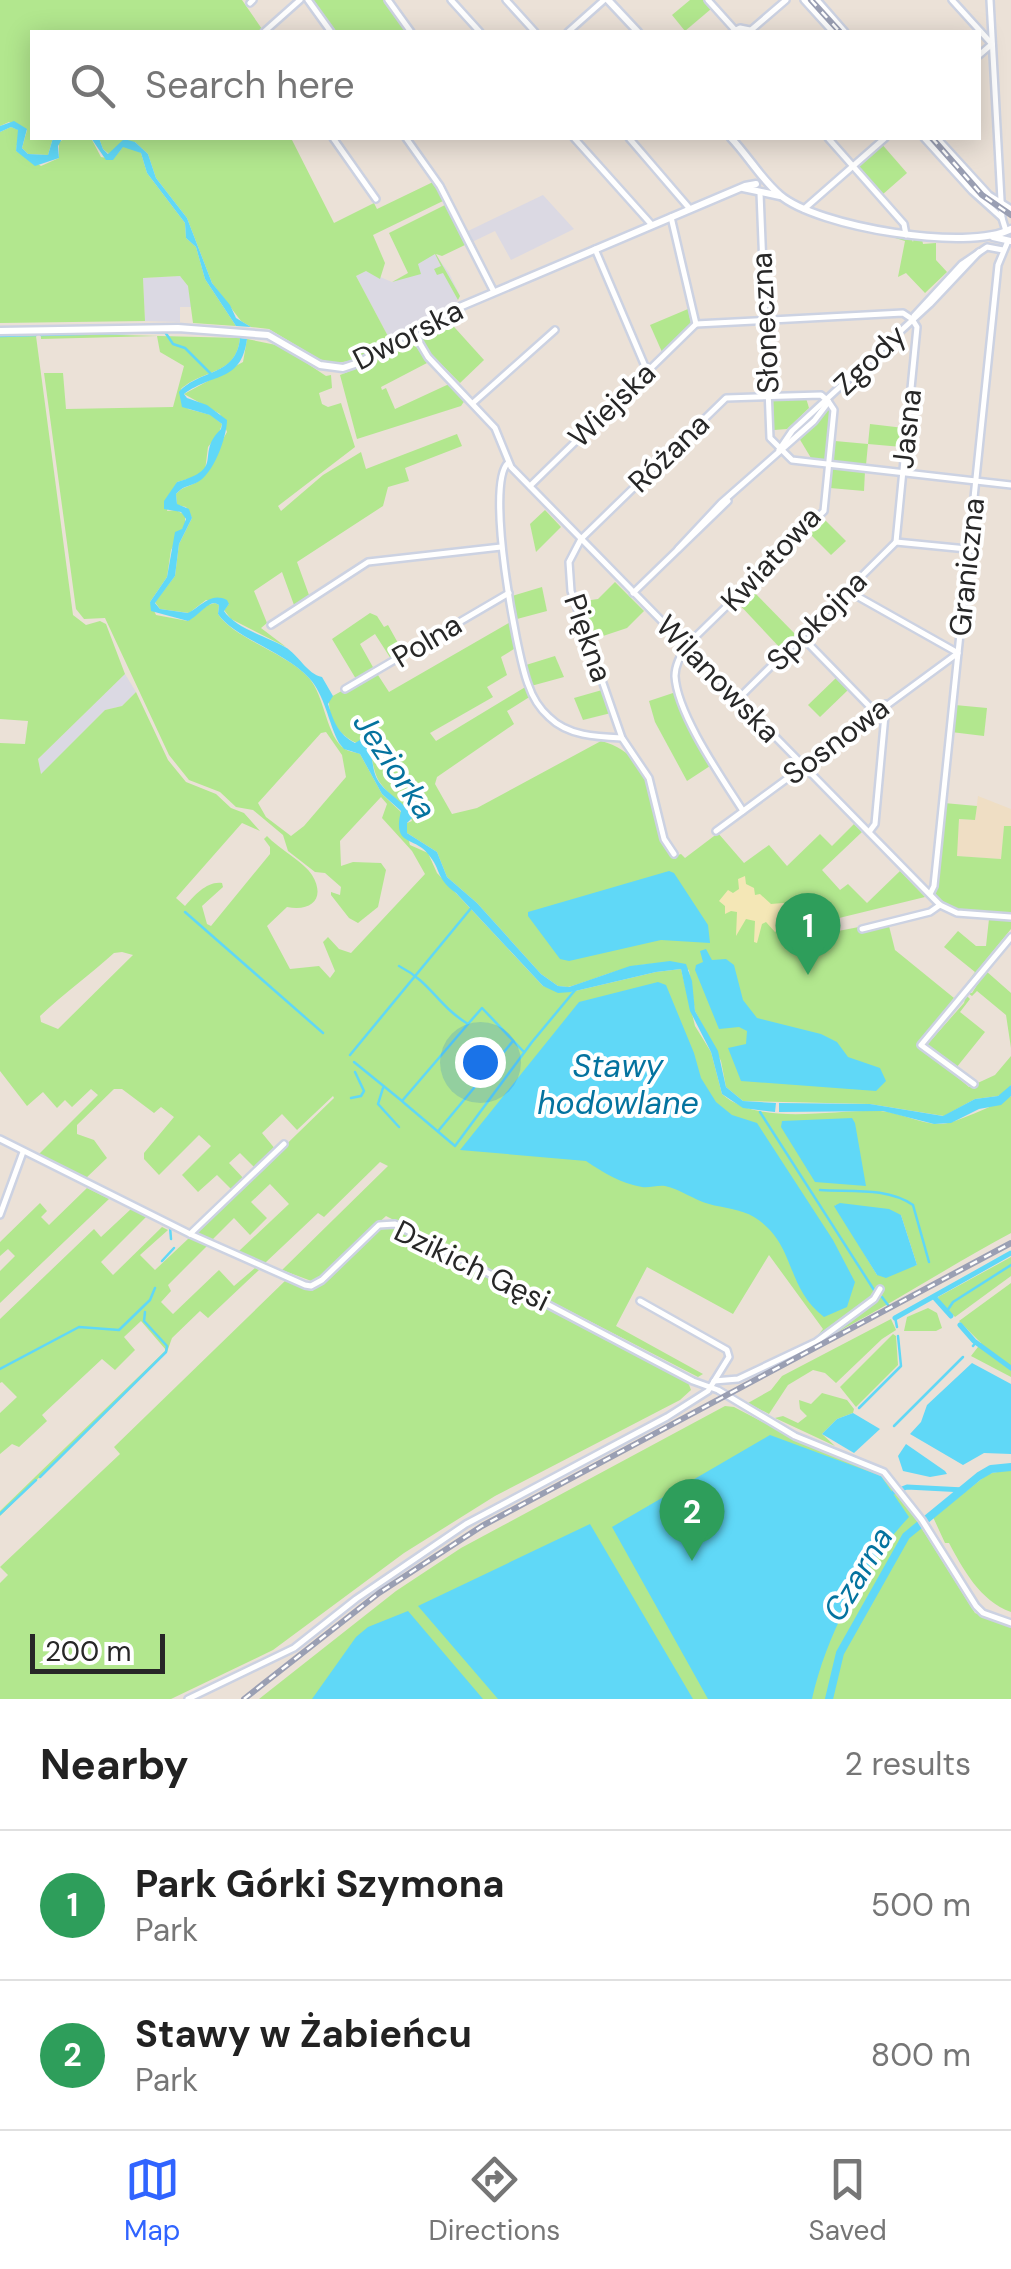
<!DOCTYPE html>
<meta charset="utf-8">
<style>
:root{--surface:#fff;--page:#f6f6f6;--text:#222;--muted:#767676;--line:#e0e0e0;--accent:#3064ff}
body{margin:0;font-family:"DM Sans",sans-serif;background:var(--page);color:var(--text)}
.scale{position:absolute;left:30px;bottom:25px;width:135px;box-sizing:border-box;padding-left:10px;border:5px solid #272727;border-top:0;font-size:28px;line-height:35px;white-space:nowrap;color:#272727;-webkit-text-stroke:8px #fff;paint-order:stroke}
.you{position:absolute;left:480px;top:1062px;width:35px;height:35px;margin:-25px;border:8px solid #fff;border-radius:50%;background:#1a73e8;box-shadow:0 0 0 15px #1a73e833}
.badge{display:grid;place-items:center;width:65px;height:65px;border-radius:50%;background:var(--accent);color:#fff;font-size:32px;font-weight:700}
.pin{position:absolute;translate:-50% -82px;filter:drop-shadow(0 2px 5px #0008)}
.pin::after{content:'';position:absolute;top:52px;width:35px;height:30px;background:inherit;clip-path:polygon(0 0,100% 0,50% 100%)}
.list{margin:0;padding:0;list-style:none}
h2{display:flex;justify-content:space-between;align-items:center;height:130px;margin:0;padding:0 40px;font-size:42px}
h2 small{font-size:32px;font-weight:400;color:var(--muted)}
.list li{display:grid;grid-template-columns:65px 1fr auto;gap:30px;align-items:center;box-sizing:border-box;height:150px;padding:0 40px;border-top:2px solid var(--line)}
.list b{display:block;font-size:38px;white-space:nowrap}
.list p{margin:0;font-size:32px;white-space:nowrap;color:var(--muted)}
.list em{font-size:32px;font-style:normal;color:var(--muted)}
.icon{flex:none;width:55px;height:55px;fill:none;stroke:currentColor;stroke-width:2;stroke-linecap:round;stroke-linejoin:round}
.map{position:relative;flex:none;width:1011px;height:1699px;overflow:hidden}
.search{position:absolute;background:var(--surface);box-shadow:0 5px 25px #0003;left:30px;right:30px;top:30px;height:110px;display:flex;align-items:center;gap:25px;box-sizing:border-box;padding:0 35px;border-radius:0px;color:var(--muted);font-size:38px}
.sheet{height:430px;background:var(--surface)}
nav{display:flex;justify-content:space-around;align-items:center;box-sizing:border-box;height:140px;border-top:2px solid var(--line);background:var(--surface);font-size:28px;color:var(--muted)}
nav a{display:grid;justify-items:center;gap:5px}
nav .on{color:var(--accent)}
.map>svg:first-child{display:block}
.industrial{fill:#dbd9e3}
.education{fill:#efdec4}
.green{fill:#b2e78e;fill-rule:evenodd}
.sand{fill:#f4e7b6}
.water{fill:#60d8f7}
.lines{fill:none;stroke-linecap:round;stroke-linejoin:round}
.stream{stroke:#60d8f7;stroke-width:2.5}
.canal{stroke:#60d8f7;stroke-width:5}
.river{stroke:#60d8f7;stroke-width:8}
.minor-casing{stroke:#ccd2e2;stroke-width:10}
.tertiary-casing{stroke:#ccd2e2;stroke-width:11}
.minor{stroke:#fff;stroke-width:5}
.tertiary{stroke:#fff;stroke-width:6}
.rail-casing{stroke:#9a9fb3;stroke-width:6}
.rail{stroke:#fff;stroke-width:2.5;stroke-dasharray:8;stroke-linecap:butt}
.labels{text-anchor:middle;stroke-width:8;stroke-linejoin:round;paint-order:stroke}
.street-label{font-size:30px;fill:#272727;stroke:#fff}
.water-label{font-size:32px;font-style:italic;fill:#04739f;stroke:#fff}
</style>
<div class="map">
<svg width="1011" height="1699" viewBox="0 0 1011 1699">
<rect width="100%" height="100%" fill="#ebe1d7"/>
<g class="industrial">
<path d="M543,195L574,229L511,260L495,231L472,242L466,232Z"/>
<path d="M435,254L449,273L460,296L455,306L390,340L356,276L366,271L392,282L403,278L422,260Z"/>
<path d="M180,276L188,286L194,307H180V322L145,321L143,278Z"/>
<path d="M125,674L136,692L122,706L105,710L41,775L38,759Z"/>
</g>
<path class="education" d="M978,796L1011,809V826H1004L1001,859L956,856L959,819L975,820Z"/>
<g class="green">
<path d="M0,0H242L262,29L256,32H32V138H53L48,155L28,154L22,148L27,130L9,122L0,126Z"/>
<path d="M312,0H385L409,32H335Z"/>
<path d="M690,0H703L711,9L685,31L672,15Z"/>
<path d="M11,127L19,130L16,151L41,166L59,158V142L66,138H91L101,157L113,159L123,147L129,146L141,153L147,173L185,223L186,238L196,247L205,279L236,326L193,323L188,286L180,276L143,278L145,321L0,323V132Z"/>
<path d="M99,138H291L334,223L374,203L377,209L433,182L443,201L373,235L385,263L380,279L366,271L356,276L390,340L359,360L334,363L319,359L269,329L251,327L241,321L212,283L187,218L156,178L148,154L135,142L109,154L103,149Z"/>
<path d="M880,142L907,173L882,195L855,165Z"/>
<path d="M445,205L465,245L442,256L436,254L460,296L458,300L443,273L437,275L434,269L441,266L435,254L418,264L421,274L392,282L408,273L389,233Z"/>
<path d="M893,234L911,238L913,242L914,238L922,239L923,244L936,243V260L947,272L925,293L906,273L898,277L905,241L892,237Z"/>
<path d="M688,309L691,323L662,352L650,325Z"/>
<path d="M446,318L484,360L460,383L429,352L418,332Z"/>
<path d="M41,333L240,338C236,376 205,368 181,389L188,409L211,415L222,424L219,433L208,447L205,471L199,476L177,482L167,511L176,510L185,515V524L171,550L167,577L150,602L156,615L188,621L208,605L215,603L219,605L218,614C234,639 286,652 309,678C325,696 326,737 345,749C349,752 355,752 360,754L382,794L401,812L410,845L428,853L437,873L543,986L571,992L656,972L681,969L695,1026L711,1052L722,1094C759,1127 833,1109 880,1111C902,1112 926,1128 948,1123C956,1122 1005,1101 1011,1096V1233C946,1268 887,1307 822,1340L818,1335L823,1329L769,1255L733,1314L647,1267L616,1326L703,1374L698,1377L386,1216L314,1282L282,1270L388,1166L380,1162L324,1217L318,1213L265,1263L239,1251L289,1204L270,1184L251,1202L267,1218L250,1235L234,1218L212,1240L196,1232L334,1098L333,1096L297,1130L282,1114L262,1133L276,1150L256,1169L240,1153L229,1163L245,1180L233,1191L217,1175L198,1192L182,1175L211,1146L199,1135L159,1175L144,1159V1153L174,1117L161,1107L154,1113L122,1089H114L77,1125V1134L94,1140L107,1158L85,1179L38,1155L98,1095L91,1089L72,1107L65,1100L57,1108L43,1092L27,1106L0,1071V743L25,744L28,721L0,719V337L36,336L73,615L86,625L100,621L106,624L125,674L38,759L41,774L105,710L122,706L136,692L168,760L186,782L216,794L231,808L244,813L260,831L242,823L176,898L185,906C195,895 207,881 222,883L223,887L202,906L207,924L211,926L270,854V847L264,839L267,836C278,848 305,863 312,875C326,898 312,912 287,907L267,926L290,969L319,966L330,978L335,971L323,942L328,937L339,949L351,953L425,874L412,851L382,818L387,804L381,797L340,841L341,866L353,862L381,863L386,870L378,907L358,923L349,918L331,895V892L340,895L341,887L325,873L315,872L288,851L283,835L253,810L236,807L220,792L189,780L169,755L105,618L84,619L76,609L44,373H63L66,409L173,407L184,366L160,352L157,336L41,339ZM326,732L342,755L346,777L304,826L291,836L266,817L258,803L321,733ZM122,952L133,955L58,1029L41,1022L40,1016C63,994 90,975 114,953ZM835,1205L901,1215L917,1265L877,1275Z"/>
<path d="M410,337L427,363L381,387L382,390L386,388L395,409L449,384L465,400L461,406L357,439L340,375L368,364Z"/>
<path d="M247,339L281,346L326,376L331,375L332,388L319,393L322,404L328,407L341,403L355,447L278,506L281,511L323,475L361,452L366,469L457,434L462,446L405,468L409,481L388,487L383,506L297,562L309,595L294,605L282,572L254,591L267,623L261,628L286,647L231,619L224,610L229,604L206,600L189,613L160,609L155,602L175,576L179,544L192,518L186,507L177,505L176,494C183,486 189,487 197,482C214,471 217,449 227,432L220,414L184,394L243,362Z"/>
<path d="M806,398L809,408L787,429L774,430L773,399Z"/>
<path d="M827,408L832,409L827,460L811,458L799,438Z"/>
<path d="M870,424L904,428L902,447L868,444L866,465L833,461L835,441L868,444Z"/>
<path d="M832,468L865,471L864,491L830,488Z"/>
<path d="M545,510L561,527L536,552L530,524Z"/>
<path d="M822,517L846,541L831,555L807,531Z"/>
<path d="M615,582L644,611L627,628L591,640L577,602L598,599Z"/>
<path d="M542,587L547,611L517,619L512,596Z"/>
<path d="M750,588L797,636L782,650L736,601Z"/>
<path d="M370,613L377,616L384,627L388,625L403,652L391,659L375,634L360,644L374,669L356,679L332,639Z"/>
<path d="M512,621L517,647L501,657L507,675L487,687L493,697L430,733L436,741L527,686L531,696L507,711L514,724L437,777L435,784L452,814L477,808L601,741C655,754 655,815 672,857L681,854L685,858L718,833L744,863L769,845L787,866L820,834L832,846L854,824L862,832L822,870L840,890L848,884L867,903L900,871L925,897L835,919L838,931L859,927L861,931L889,926L895,950L954,998L918,1044L969,1087L995,1075L1011,1056V1085L1007,1091L998,1096L975,1099L944,1116L870,1104L743,1101L726,1087L721,1061L695,1011L689,970C649,952 608,976 568,987L558,986L541,974L477,903L447,877L437,852L407,833V823L412,821C407,804 391,798 381,784C371,771 374,755 365,738L359,744C339,737 328,719 329,698L376,672L389,692Z"/>
<path d="M555,656L564,677L531,686L526,665Z"/>
<path d="M837,677L849,689L820,717L808,705Z"/>
<path d="M602,690L611,713L583,720L574,698Z"/>
<path d="M676,692L710,766L687,781L655,722L649,701Z"/>
<path d="M955,705L987,708L984,736L951,732Z"/>
<path d="M944,803L977,806L975,820L959,819L957,856L1001,859L1004,826H1011V914L951,909L935,896Z"/>
<path d="M989,919L1011,921V929L966,984L975,972L944,947L958,931L976,946H986Z"/>
<path d="M986,971L1011,993V1048L1006,1015L977,991L972,996L968,993H972Z"/>
<path d="M966,995L970,999L960,1012L985,1032L956,1068L926,1046L964,1003Z"/>
<path d="M87,1188L109,1199L0,1303V1271L15,1256L8,1249L0,1256V1242L40,1203L47,1211L41,1217L49,1225Z"/>
<path d="M131,1209L146,1217L101,1262L113,1275L162,1227L168,1230L140,1255L155,1270L189,1238L207,1246L168,1285L171,1291L161,1302L173,1314L219,1270L234,1286L255,1268L259,1270L208,1318L200,1311L172,1338L167,1352L0,1516V1511L166,1350L141,1321L124,1337L135,1350L115,1370L102,1359L42,1415L47,1421L19,1447L12,1444L0,1454V1413L17,1397L2,1382L0,1383V1319L94,1229L101,1237Z"/>
<path d="M390,1224L688,1382L691,1390L680,1400L495,1496L404,1553L273,1650L171,1699H0V1583L8,1575L0,1567L120,1454L114,1447L286,1280L312,1291L382,1226Z"/>
<path d="M1011,1257V1276L955,1317L939,1300L938,1297Z"/>
<path d="M1011,1283V1377L971,1356L981,1343L959,1321Z"/>
<path d="M928,1308L937,1313L942,1328L936,1331H904L907,1317Z"/>
<path d="M891,1319L896,1330L882,1339L836,1383L825,1373L813,1370L788,1385L769,1414L748,1403L771,1390L782,1376Z"/>
<path d="M893,1334L896,1336L898,1365L856,1407L840,1387Z"/>
<path d="M822,1393L847,1400L854,1409L853,1413L837,1419L822,1434L835,1446L775,1418L783,1416L798,1423L807,1416L800,1409L799,1400L811,1404Z"/>
<path d="M725,1406L734,1407L805,1444L878,1469L897,1489L975,1613L1011,1626V1699H259L396,1591L461,1548Z"/>
<path d="M1011,1469V1612C980,1601 963,1569 949,1543H945L933,1517L988,1474Z"/>
</g>
<path class="sand" d="M745,876L746,884L754,888L755,895L760,894L771,904L783,903L797,910L800,906L810,907L814,915V930L811,932L801,924L793,927L787,924L775,932L766,922L762,924L757,943L754,942L755,921L746,919L736,936L737,912L731,911L725,914V906L719,901L728,890L733,893L739,889L738,879Z"/>
<g class="water">
<path d="M14,121L27,129L22,148L28,154L48,155L53,138H81L62,139L58,146L59,158L35,166L16,151L18,130L11,127L0,132V126Z"/>
<path d="M91,138H99L103,149L108,154L124,139L135,142L148,154L156,178L187,218L212,283L230,305L236,318L251,327L236,326L205,279L196,247L186,238L185,223L147,173L141,153L123,147L113,160H106Z"/>
<path d="M240,338L247,339C241,383 214,372 184,394L187,398L207,405L227,420C227,437 213,476 196,483C187,487 183,486 176,494L177,504L189,509L192,518L179,544L175,576L155,603L160,609L188,613C202,606 210,592 227,600L229,604L224,611C235,628 268,637 285,647C299,655 307,674 322,677L333,696L328,704C334,722 338,734 355,743L365,737C375,755 370,769 379,782C389,796 406,802 412,818L407,823V833L437,852L447,877L477,903L541,974L558,986L569,987L630,966L670,961L686,964L692,981L695,1011L718,1051L726,1087L743,1101L776,1103L775,1112L743,1108L722,1094L711,1052L690,1011L681,969L656,972L571,992L558,993L543,986L456,893C435,878 442,870 428,854C414,836 392,847 401,811L382,794L360,754L344,749L339,743C328,722 325,695 309,678C286,652 234,638 218,614L219,605L215,603C207,603 197,617 188,621L151,611L150,602L167,577L175,532L182,529L186,519L181,512L164,509V501L177,482C227,468 194,455 221,429L222,424L210,415L182,407L179,392C201,368 236,377 240,338Z"/>
<path d="M669,871L674,873L708,925L710,943L661,940L569,961L560,959L528,916V912Z"/>
<path d="M706,949L712,960L726,959L734,965L743,1000L757,1018L821,1034L837,1042L848,1057L880,1068L886,1081L876,1091L741,1081L728,1048L746,1044L747,1031L739,1027L719,1029L695,970L696,965L703,962L700,951Z"/>
<path d="M658,982L666,985L694,1053L701,1078L716,1102L732,1115L757,1123L833,1240L855,1282L847,1307L824,1317C784,1286 797,1244 754,1217C741,1209 723,1208 709,1204C694,1200 680,1189 665,1186C658,1185 649,1188 642,1187C620,1183 604,1173 586,1161L460,1150L579,1002Z"/>
<path d="M1011,1085V1096L1001,1105L979,1109L951,1123L934,1124L883,1111L779,1112V1103L870,1104L943,1116L975,1099L998,1096Z"/>
<path d="M852,1118L855,1123L866,1186L815,1182L781,1127L782,1121Z"/>
<path d="M840,1203L889,1209L901,1215L917,1265L886,1278L877,1275L837,1211L834,1206Z"/>
<path d="M972,1363L1011,1384V1454L984,1453L963,1465L910,1434L921,1422L927,1405Z"/>
<path d="M853,1413L880,1429L854,1453L822,1434L837,1419Z"/>
<path d="M770,1435L881,1476L909,1517C863,1566 827,1633 812,1699H708L612,1527Z"/>
<path d="M906,1444L945,1471L947,1474L930,1477L903,1471L898,1456Z"/>
<path d="M590,1524L693,1699H498L418,1606Z"/>
<path d="M408,1611L483,1699H312L356,1637L368,1627Z"/>
</g>
<g class="lines">
<g class="stream">
<path d="M41,335L165,332L173,344L185,348L211,374"/>
<path d="M0,336L36,335"/>
<path d="M185,912L323,1033"/>
<path d="M399,966C432,983 437,1005 468,1024L482,1008L524,1052"/>
<path d="M350,1055L472,907"/>
<path d="M354,1062L402,1101L468,1024"/>
<path d="M383,1088L378,1104L399,1127"/>
<path d="M351,1098L361,1096L364,1091L355,1072"/>
<path d="M403,1102L455,1146L532,1042L576,989"/>
<path d="M760,1112L874,1290"/>
<path d="M439,1130L513,1041"/>
<path d="M820,1190C851,1192 887,1187 913,1205L929,1262"/>
<path d="M170,1227L171,1239"/>
<path d="M162,1261L174,1248"/>
<path d="M882,1297L888,1305"/>
<path d="M947,1311L953,1302L1011,1265"/>
<path d="M895,1317L897,1327"/>
<path d="M973,1346L976,1342"/>
<path d="M0,1369L79,1327L119,1330L150,1300L155,1288"/>
<path d="M859,1408L901,1366L898,1336"/>
<path d="M894,1426L963,1357"/>
<path d="M40,1477L166,1352L167,1346L144,1321L145,1312"/>
<path d="M0,1514L36,1480"/>
</g>
<g class="canal">
<path d="M934,1297L951,1316"/>
<path d="M895,1318L1011,1253"/>
<path d="M960,1325L974,1341L1011,1368"/>
<path d="M894,1492L907,1487L964,1490"/>
</g>
<path class="river" d="M829,1699L840,1653L906,1536L979,1476L991,1469L1011,1467"/>
<g class="minor-casing">
<g id="minor">
<path d="M308,0L331,32"/>
<path d="M388,0L411,32"/>
<path d="M451,0L480,32"/>
<path d="M506,0L535,32"/>
<path d="M708,0L735,30"/>
<path d="M804,0L833,32"/>
<path d="M817,0L845,32"/>
<path d="M952,0L992,44L978,56"/>
<path d="M990,0L1002,218L1006,231"/>
<path d="M250,3L253,0"/>
<path d="M750,31L786,0"/>
<path d="M264,32L300,0"/>
<path d="M568,32L604,0"/>
<path d="M732,32L740,28L750,30"/>
<path d="M333,138L376,199"/>
<path d="M406,138L440,186L494,292"/>
<path d="M574,138L652,225"/>
<path d="M629,138L690,209"/>
<path d="M828,138L904,224L906,235"/>
<path d="M924,138L972,191L1002,218"/>
<path d="M937,138L989,195L1011,209"/>
<path d="M760,193L770,438L792,460L1011,485"/>
<path d="M804,209L885,138"/>
<path d="M671,217L696,324"/>
<path d="M595,249L647,371"/>
<path d="M914,316L962,264L987,247L1003,250"/>
<path d="M696,324L903,313L912,319"/>
<path d="M412,330L428,357L495,428L511,467L940,905L957,913L1011,917"/>
<path d="M473,403L555,330"/>
<path d="M779,450L792,431L930,304L979,252"/>
<path d="M508,463C485,484 516,652 528,684C532,696 540,709 549,717C568,736 597,737 622,738"/>
<path d="M530,486L696,324"/>
<path d="M896,542L917,327L912,319"/>
<path d="M896,542L967,549"/>
<path d="M678,549L721,503L814,421L827,404"/>
<path d="M633,593L728,501"/>
<path d="M271,625L368,562L501,547"/>
<path d="M801,636L875,712"/>
<path d="M345,689L509,593"/>
<path d="M738,699L895,543"/>
<path d="M743,811C722,778 677,714 675,676C675,665 681,655 686,646L824,511L834,410L828,401"/>
<path d="M716,831L958,653L848,591"/>
<path d="M869,832L875,824L886,704"/>
<path d="M674,854L664,839L649,778L622,738L571,591L569,562L581,539L726,398L821,395L828,401"/>
<path d="M930,894L934,886L998,265L1008,241"/>
<path d="M862,929L930,912L940,905"/>
<path d="M974,1084L921,1045L1011,937"/>
<path d="M0,1139L190,1234L305,1285L311,1286L322,1280L379,1225L395,1224L693,1381L718,1390L795,1436L884,1472L922,1520L976,1606L983,1613L1011,1623"/>
<path d="M0,1215L23,1152"/>
<path d="M190,1234L284,1144"/>
<path d="M714,1381L738,1379L816,1342L874,1299L880,1289"/>
<path d="M188,1699L294,1648L356,1599L466,1524L667,1417L708,1391L729,1357L727,1350L640,1301"/>
</g>
</g>
<g class="tertiary-casing">
<g id="tertiary">
<path d="M608,0L638,32"/>
<path d="M731,138C749,157 761,179 780,195C817,227 969,252 1011,229"/>
<path d="M743,188L780,196"/>
<path d="M993,237L1011,241"/>
<path d="M0,331L178,328L268,335L320,365L343,368L361,362L412,330L462,306L745,186L756,184"/>
</g>
</g>
<use href="#minor" class="minor"/>
<use href="#tertiary" class="tertiary"/>
<g class="rail-casing">
<g id="rail">
<path d="M811,0L840,32"/>
<path d="M932,138L982,195L1011,215"/>
<path d="M244,1699L379,1593L482,1526L1011,1243"/>
</g>
</g>
<use href="#rail" class="rail"/>
</g>
<g class="labels">
<g class="street-label">
<text transform="translate(765 323) rotate(-93)" y="10">Słoneczna</text>
<text transform="translate(408 335) rotate(-27)" y="10">Dworska</text>
<text transform="translate(870 360) rotate(-44)" y="10">Zgody</text>
<text transform="translate(612 405) rotate(-44)" y="10">Wiejska</text>
<text transform="translate(907 429) rotate(-84)" y="10">Jasna</text>
<text transform="translate(669 453) rotate(-44)" y="10">Różana</text>
<text transform="translate(771 559) rotate(-47)" y="10">Kwiatowa</text>
<text transform="translate(967 567) rotate(-84)" y="10">Graniczna</text>
<text transform="translate(817 621) rotate(-45)" y="10">Spokojna</text>
<text transform="translate(588 638) rotate(71)" y="10">Piękna</text>
<text transform="translate(427 641) rotate(-31)" y="10">Polna</text>
<text transform="translate(718 679) rotate(46)" y="10">Wilanowska</text>
<text transform="translate(836 741) rotate(-37)" y="10">Sosnowa</text>
<text transform="translate(472 1266) rotate(26)" y="10">Dzikich Gęsi</text>
</g>
<g class="water-label">
<text transform="translate(395 766) rotate(56)" y="11">Jeziorka</text>
<text x="618" y="1077">Stawy<tspan x="618" dy="37">hodowlane</tspan></text>
<text transform="translate(858 1574) rotate(-59)" y="11">Czarna</text>
</g>
</g>
</svg>
<div class="scale">200 m</div>
<div class="you"></div>
<div class="pin badge" style="left:808px;top:975px;background:#2e9e5b">1</div>
<div class="pin badge" style="left:692px;top:1561px;background:#2e9e5b">2</div>
<div class="search"><svg class="icon" aria-label="search" viewBox="0 0 24 24"><circle cx="10" cy="10" r="6"/><path d="M15 15l6 6"/></svg>Search here</div>
</div>
<section class="sheet">
<h2>Nearby<small>2 results</small></h2>
<ul class="list">
<li><span class="badge" style="background:#2e9e5b">1</span><div><b>Park Górki Szymona</b><p>Park</p></div><em>500 m</em></li>
<li><span class="badge" style="background:#2e9e5b">2</span><div><b>Stawy w Żabieńcu</b><p>Park</p></div><em>800 m</em></li>
</ul>
</section>
<nav>
<a class="on"><svg class="icon" aria-label="map" viewBox="0 0 24 24"><path d="M3 6l6-2 6 2 6-2v14l-6 2-6-2-6 2zM9 4v14M15 6v14"/></svg>Map</a>
<a><svg class="icon" aria-label="directions" viewBox="0 0 24 24"><path d="M12 3l9 9-9 9-9-9zM9 14v-3h6M13 9l2 2-2 2"/></svg>Directions</a>
<a><svg class="icon" aria-label="saved" viewBox="0 0 24 24"><path d="M7 4h10v16l-5-4-5 4z"/></svg>Saved</a>
</nav>
